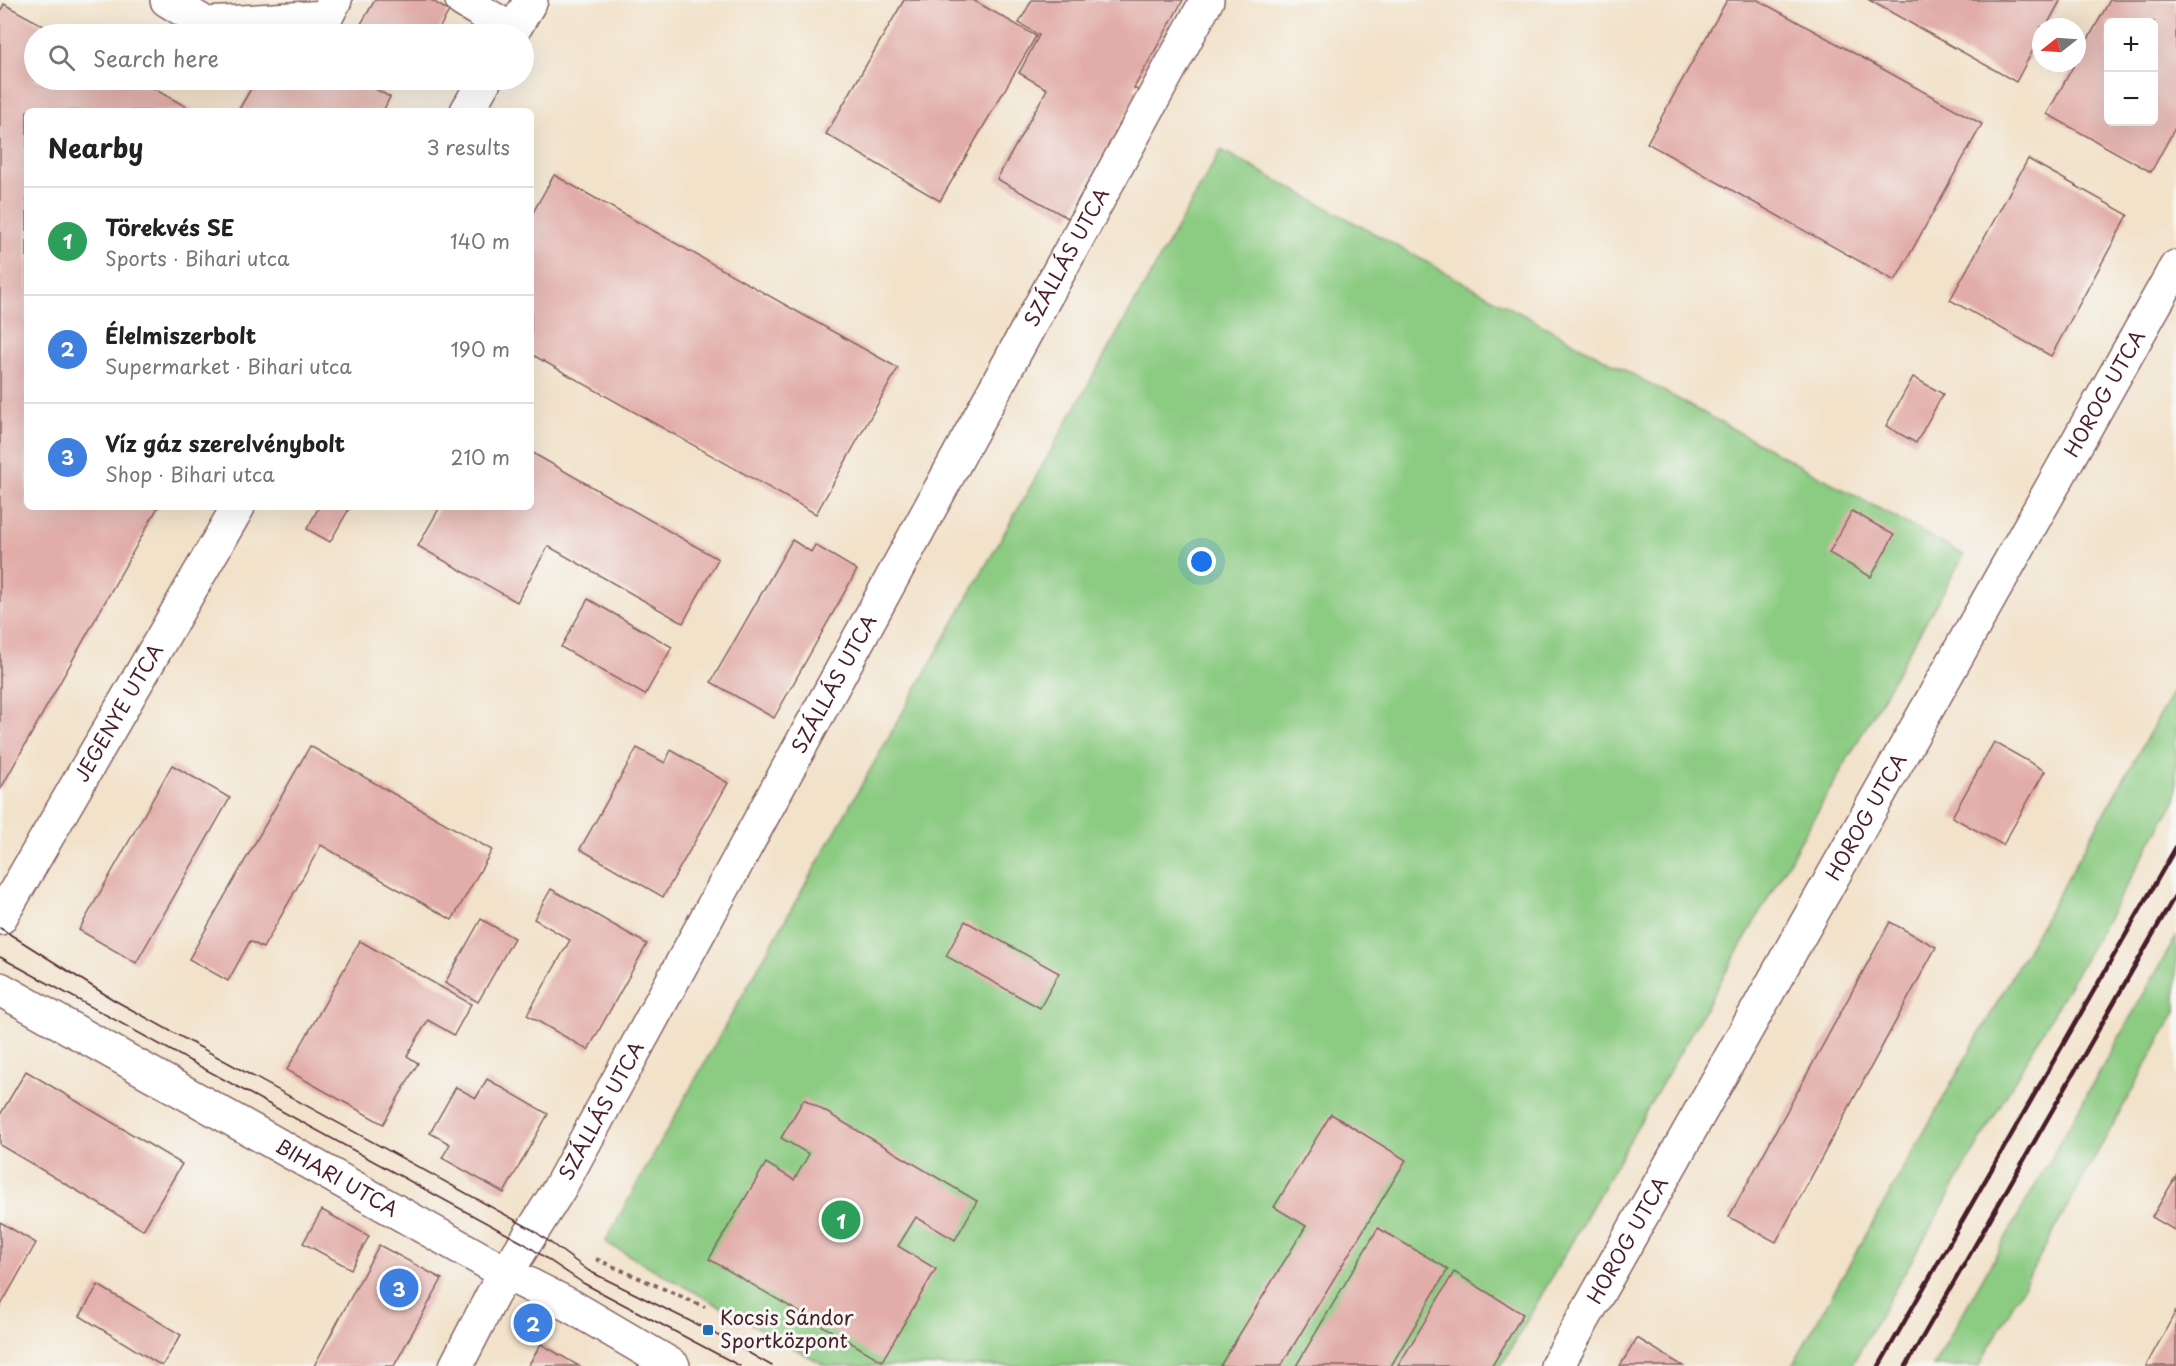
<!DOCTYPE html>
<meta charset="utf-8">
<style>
:root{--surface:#fff;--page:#f6f6f6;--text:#222;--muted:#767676;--line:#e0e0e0;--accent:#7c3aed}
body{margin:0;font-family:"Playpen Sans",sans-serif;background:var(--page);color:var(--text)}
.controls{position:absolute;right:18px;top:18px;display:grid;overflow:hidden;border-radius:9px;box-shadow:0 6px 24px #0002}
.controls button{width:54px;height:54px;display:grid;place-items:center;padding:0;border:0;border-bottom:2px solid var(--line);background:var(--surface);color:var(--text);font:30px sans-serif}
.compass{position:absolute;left:2032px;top:18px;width:54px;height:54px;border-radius:50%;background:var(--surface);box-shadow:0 6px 24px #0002;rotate:253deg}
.you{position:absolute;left:1202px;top:562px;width:21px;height:21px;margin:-15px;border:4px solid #fff;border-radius:50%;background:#1a73e8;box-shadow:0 0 0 9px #1a73e833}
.badge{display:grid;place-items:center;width:39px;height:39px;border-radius:50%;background:var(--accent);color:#fff;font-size:20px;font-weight:700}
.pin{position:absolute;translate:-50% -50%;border:3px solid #fff;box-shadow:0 2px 6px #0006}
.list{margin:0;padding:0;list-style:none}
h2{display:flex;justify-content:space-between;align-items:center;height:78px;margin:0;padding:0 24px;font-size:26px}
h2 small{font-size:20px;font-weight:400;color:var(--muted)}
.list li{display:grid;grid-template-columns:39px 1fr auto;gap:18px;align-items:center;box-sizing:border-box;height:108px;padding:0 24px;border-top:2px solid var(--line)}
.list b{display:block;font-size:22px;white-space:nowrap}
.list p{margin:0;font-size:20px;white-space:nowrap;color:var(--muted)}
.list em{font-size:20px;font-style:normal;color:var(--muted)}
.icon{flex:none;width:33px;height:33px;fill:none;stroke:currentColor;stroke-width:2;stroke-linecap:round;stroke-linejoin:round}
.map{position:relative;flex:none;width:2176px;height:1366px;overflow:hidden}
.search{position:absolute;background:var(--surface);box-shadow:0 6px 24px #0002;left:24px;top:24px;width:510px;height:66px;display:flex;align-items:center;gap:15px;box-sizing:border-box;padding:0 21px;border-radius:33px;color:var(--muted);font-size:22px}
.panel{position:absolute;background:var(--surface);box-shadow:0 6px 24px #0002;left:24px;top:108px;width:510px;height:402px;border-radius:9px}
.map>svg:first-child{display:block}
.green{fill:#8bcb82;stroke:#6a7556;stroke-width:1.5}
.building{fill:#e2ada9;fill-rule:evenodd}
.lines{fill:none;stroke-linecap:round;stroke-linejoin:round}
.minor-casing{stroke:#856363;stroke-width:36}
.path{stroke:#856363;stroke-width:4;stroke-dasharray:4.5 4.5;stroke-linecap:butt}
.minor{stroke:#fff;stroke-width:33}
.tram{stroke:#4a1f2b;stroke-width:1.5}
.rail{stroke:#4a1f2b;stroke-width:4.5}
.poi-dot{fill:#1f6fb2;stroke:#f6f6f2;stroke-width:2}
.labels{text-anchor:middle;stroke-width:6;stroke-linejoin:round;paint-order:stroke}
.street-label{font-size:20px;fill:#4a1f2b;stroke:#f6f6f2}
.poi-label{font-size:20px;fill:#4a1f2b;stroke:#f6f6f2;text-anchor:start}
</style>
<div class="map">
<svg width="2176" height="1366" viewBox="0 0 2176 1366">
<rect width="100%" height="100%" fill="#f6f6f2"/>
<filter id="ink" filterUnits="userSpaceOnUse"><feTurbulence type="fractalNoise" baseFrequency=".0167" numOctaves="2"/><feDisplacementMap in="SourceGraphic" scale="12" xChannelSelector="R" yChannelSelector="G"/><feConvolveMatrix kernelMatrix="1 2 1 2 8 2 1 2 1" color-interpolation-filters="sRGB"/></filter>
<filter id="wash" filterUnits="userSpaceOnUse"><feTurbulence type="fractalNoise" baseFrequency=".008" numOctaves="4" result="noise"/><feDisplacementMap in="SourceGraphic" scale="24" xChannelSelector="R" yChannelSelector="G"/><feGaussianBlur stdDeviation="1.35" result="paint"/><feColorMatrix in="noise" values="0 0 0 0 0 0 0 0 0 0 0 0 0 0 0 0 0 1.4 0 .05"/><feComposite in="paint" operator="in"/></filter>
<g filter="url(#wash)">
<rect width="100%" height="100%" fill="#f2e2ca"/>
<g class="green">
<path d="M1221,150L1964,555L1501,1366H826L605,1242L715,1044Z"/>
<path d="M2176,686V799L1851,1366H1792Z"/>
<path d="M2176,937V1011L1979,1366H1933Z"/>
</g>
<g id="blocks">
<g class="building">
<path d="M375,0H431L449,11L436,34H355Z"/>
<path d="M904,0H973L1036,36L940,201L826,134Z"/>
<path d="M1032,0H1183L1134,88L1139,91L1068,218L997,179L1047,89L1019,73L1039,35L1019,23Z"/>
<path d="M1727,0H1758L1982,124L1895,281L1647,143Z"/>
<path d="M1869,0H2058L2060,1L2046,27H2041V35L2016,82Z"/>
<path d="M2110,0H2176V126L2151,172L2047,114L2075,63H2077V59ZM2108,22H2154V122H2108Z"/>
<path d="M4,4L58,34H34V80H138L194,111H27V507H158L0,790V12Z"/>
<path d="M256,80H359L390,97L383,111H238Z"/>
<path d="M387,80H410L404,90Z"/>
<path d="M2028,159L2128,215L2051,356L1950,300Z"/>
<path d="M554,175L898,368L816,514L531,354V216Z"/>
<path d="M1913,377L1943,394L1916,443L1886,426Z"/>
<path d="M531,452L718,559L683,623L548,546L517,602L418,546L440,507H531Z"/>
<path d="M319,507H350L330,542L307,529Z"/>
<path d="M1852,511L1894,535L1871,577L1829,553Z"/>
<path d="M792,540L811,552L815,545L857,570L774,718L711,682Z"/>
<path d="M588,599L672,647L645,695L561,647Z"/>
<path d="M1994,742L2045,771L2003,845L1952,817Z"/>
<path d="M310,746L492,850L452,920L321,845L263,948L250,941L228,981L189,959Z"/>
<path d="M637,748L665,763L671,750L728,783L663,897L580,849Z"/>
<path d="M172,765L230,798L136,963L79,930Z"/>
<path d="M551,889L647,944L588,1050L527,1015L570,940L534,919Z"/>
<path d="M481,919L514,938L478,1002L445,983Z"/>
<path d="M965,921L1059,973L1040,1008L946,956Z"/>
<path d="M1890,922L1936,947L1776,1242L1729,1217Z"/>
<path d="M360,941L471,1004L454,1035L428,1020L407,1056L418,1063L383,1124L287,1070Z"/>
<path d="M26,1071L182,1164L143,1230L0,1145V1115Z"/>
<path d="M487,1079L548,1114L504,1193L442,1158L450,1144L430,1133L456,1087L476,1098Z"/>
<path d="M804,1099L977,1201L955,1240L916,1217L898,1246L936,1269L882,1361L709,1259L766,1163L794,1180L809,1154L781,1138Z"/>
<path d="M1331,1114L1406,1160L1281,1366H1220L1306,1226L1274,1207Z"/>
<path d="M2176,1176V1231L2152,1217Z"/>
<path d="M322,1210L369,1236L351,1269L303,1243Z"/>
<path d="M0,1222L36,1243L0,1307Z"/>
<path d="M1378,1228L1448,1269L1391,1366H1296Z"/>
<path d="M379,1245L442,1279L394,1366H314Z"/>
<path d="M1454,1272L1523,1314L1492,1366H1398Z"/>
<path d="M98,1285L181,1335L162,1366L80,1316Z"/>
<path d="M2176,1311V1366H2146Z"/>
<path d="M1637,1338L1683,1366H1620Z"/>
<path d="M541,1344L579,1366H528Z"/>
</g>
</g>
</g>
<g filter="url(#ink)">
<use href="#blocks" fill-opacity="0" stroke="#856363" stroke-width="1.5"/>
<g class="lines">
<g class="minor-casing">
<g id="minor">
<path d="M167,0L206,24L326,17L335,0"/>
<path d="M462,0L513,31"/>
<path d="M511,34L531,0"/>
<path d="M467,111L485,80"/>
<path id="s1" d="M0,918L238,507"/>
<path id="s2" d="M0,989L506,1273L571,1306L673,1366"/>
<path id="s3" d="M456,1366L493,1294L559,1189L1207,0"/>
<path id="s4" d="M1557,1366L2176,267"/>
</g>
</g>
<path class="path" d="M596,1259L705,1307"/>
<use href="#minor" class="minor"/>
<g class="tram">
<path d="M0,928L114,1000L533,1230L589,1271L708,1330L772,1366"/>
<path d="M0,957L525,1244L583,1283L740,1366"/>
</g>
<g class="rail">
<path d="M1879,1366L2176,847"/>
<path d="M1906,1366L2176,894"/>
</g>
</g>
</g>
<rect class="poi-dot" x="702" y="1324" width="12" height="12" rx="3"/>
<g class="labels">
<g class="street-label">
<text dy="7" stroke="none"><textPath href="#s3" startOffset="1266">SZÁLLÁS UTCA</textPath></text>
<text dy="7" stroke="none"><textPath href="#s4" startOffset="1116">HOROG UTCA</textPath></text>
<text dy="7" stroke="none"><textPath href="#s3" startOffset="780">SZÁLLÁS UTCA</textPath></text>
<text dy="7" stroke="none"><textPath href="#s1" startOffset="237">JEGENYE UTCA</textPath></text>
<text dy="7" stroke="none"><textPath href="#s4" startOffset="630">HOROG UTCA</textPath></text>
<text dy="7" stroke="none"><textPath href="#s3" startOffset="294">SZÁLLÁS UTCA</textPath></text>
<text dy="7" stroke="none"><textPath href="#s2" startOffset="386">BIHARI UTCA</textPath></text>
<text dy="7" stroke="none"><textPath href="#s4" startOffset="144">HOROG UTCA</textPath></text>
</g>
<g class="poi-label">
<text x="720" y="1325">Kocsis Sándor<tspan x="720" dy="23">Sportközpont</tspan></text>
</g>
</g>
</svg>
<div class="controls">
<button>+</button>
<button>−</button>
</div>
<svg class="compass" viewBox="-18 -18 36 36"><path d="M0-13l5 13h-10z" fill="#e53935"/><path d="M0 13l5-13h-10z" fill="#767676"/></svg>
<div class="you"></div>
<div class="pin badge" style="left:841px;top:1220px;background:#2e9e5b">1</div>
<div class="pin badge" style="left:533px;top:1323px;background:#3f7fe0">2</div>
<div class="pin badge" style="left:399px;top:1288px;background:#3f7fe0">3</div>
<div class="search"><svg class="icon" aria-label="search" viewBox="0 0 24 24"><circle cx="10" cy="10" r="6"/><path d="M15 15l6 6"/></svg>Search here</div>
<section class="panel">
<h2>Nearby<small>3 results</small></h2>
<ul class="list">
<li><span class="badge" style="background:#2e9e5b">1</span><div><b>Törekvés SE</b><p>Sports · Bihari utca</p></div><em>140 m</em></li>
<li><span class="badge" style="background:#3f7fe0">2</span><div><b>Élelmiszerbolt</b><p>Supermarket · Bihari utca</p></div><em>190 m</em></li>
<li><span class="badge" style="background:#3f7fe0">3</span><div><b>Víz gáz szerelvénybolt</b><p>Shop · Bihari utca</p></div><em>210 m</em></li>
</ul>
</section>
</div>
